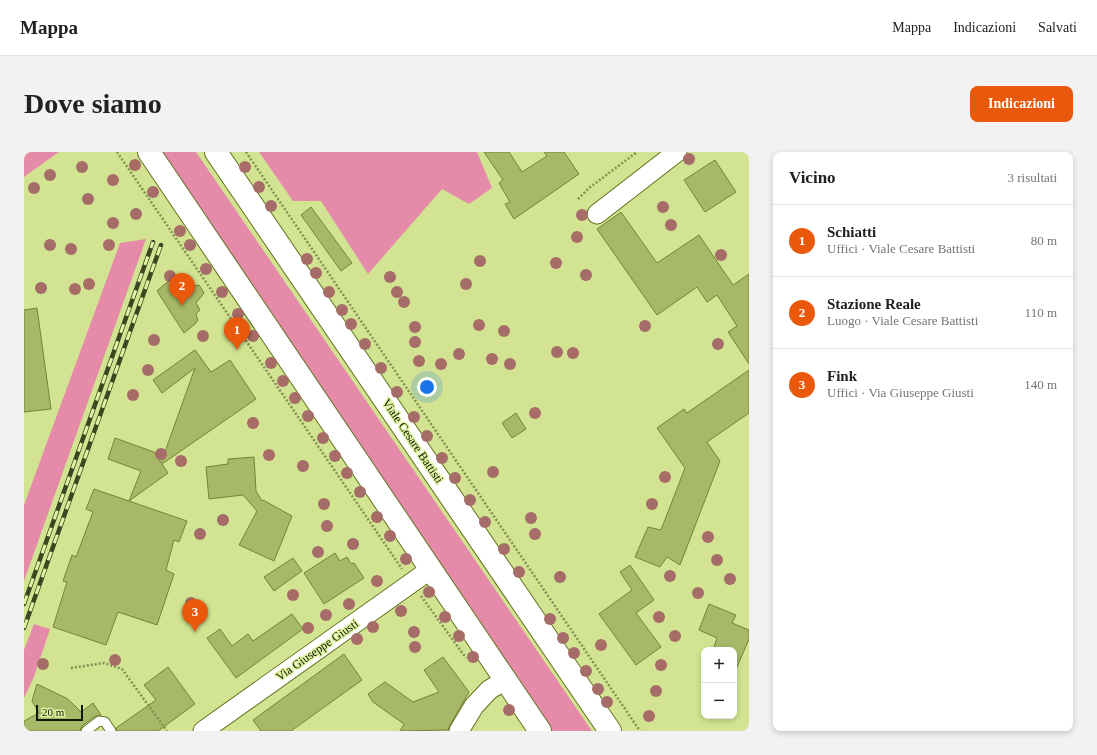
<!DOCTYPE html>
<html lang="it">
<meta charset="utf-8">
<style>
:root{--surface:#fff;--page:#f2f2f2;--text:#202124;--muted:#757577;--line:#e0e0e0;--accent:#ea580c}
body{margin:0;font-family:Georgia,serif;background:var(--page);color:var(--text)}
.controls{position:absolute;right:12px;bottom:12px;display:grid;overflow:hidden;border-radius:8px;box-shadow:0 2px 6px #0003}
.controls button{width:36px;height:36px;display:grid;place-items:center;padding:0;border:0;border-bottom:1px solid var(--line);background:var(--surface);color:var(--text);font:20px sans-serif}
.scale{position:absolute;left:12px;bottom:10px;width:47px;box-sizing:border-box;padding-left:4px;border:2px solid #121800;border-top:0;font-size:11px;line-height:14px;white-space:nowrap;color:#121800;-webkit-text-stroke:3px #dff29f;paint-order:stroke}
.you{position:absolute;left:403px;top:235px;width:14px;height:14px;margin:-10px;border:3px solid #fff;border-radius:50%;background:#1a73e8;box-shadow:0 0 0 6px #1a73e833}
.badge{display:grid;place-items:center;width:26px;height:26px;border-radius:50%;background:var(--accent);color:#fff;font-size:13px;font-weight:700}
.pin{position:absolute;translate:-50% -33px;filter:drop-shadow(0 1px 2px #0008)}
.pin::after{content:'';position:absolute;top:21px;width:14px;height:12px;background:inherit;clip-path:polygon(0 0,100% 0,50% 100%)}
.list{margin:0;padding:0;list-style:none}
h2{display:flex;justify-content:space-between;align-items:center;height:52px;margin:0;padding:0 16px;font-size:17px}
h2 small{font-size:13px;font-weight:400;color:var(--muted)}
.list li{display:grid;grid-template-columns:26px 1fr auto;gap:12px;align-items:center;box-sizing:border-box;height:72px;padding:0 16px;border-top:1px solid var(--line)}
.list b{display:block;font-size:15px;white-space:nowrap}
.list p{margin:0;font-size:13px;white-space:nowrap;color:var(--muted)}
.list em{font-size:13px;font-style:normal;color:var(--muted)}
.map{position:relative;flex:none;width:725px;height:579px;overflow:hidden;border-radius:8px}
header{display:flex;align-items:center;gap:24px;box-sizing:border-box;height:56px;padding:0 20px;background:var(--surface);border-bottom:1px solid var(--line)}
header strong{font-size:19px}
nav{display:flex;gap:22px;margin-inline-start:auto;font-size:14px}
.intro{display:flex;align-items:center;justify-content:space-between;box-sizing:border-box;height:96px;padding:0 24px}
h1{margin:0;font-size:28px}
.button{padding:10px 18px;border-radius:8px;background:var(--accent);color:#fff;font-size:14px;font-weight:700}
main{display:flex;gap:24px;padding:0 24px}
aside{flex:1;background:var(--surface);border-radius:8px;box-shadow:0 2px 6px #0003}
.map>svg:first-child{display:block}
.green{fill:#e58ba9}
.building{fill:#a7b868;stroke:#758433}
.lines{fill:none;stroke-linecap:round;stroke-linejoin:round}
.lane-casing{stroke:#63721e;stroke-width:11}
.street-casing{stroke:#63721e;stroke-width:21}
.secondary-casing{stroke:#63721e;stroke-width:24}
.path{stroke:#828f55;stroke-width:2.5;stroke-dasharray:2 2;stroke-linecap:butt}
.lane{stroke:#fff;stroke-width:9}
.street{stroke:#fff;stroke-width:19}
.secondary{stroke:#fff;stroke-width:22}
.rail-casing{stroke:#3d4621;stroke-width:4.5}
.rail{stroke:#dff29f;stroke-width:3;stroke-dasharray:9;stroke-linecap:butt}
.tree{fill:#a56c68}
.labels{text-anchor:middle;stroke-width:3;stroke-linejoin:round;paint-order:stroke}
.street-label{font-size:12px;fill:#121800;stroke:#dff29f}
</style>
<header>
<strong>Mappa</strong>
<nav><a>Mappa</a><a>Indicazioni</a><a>Salvati</a></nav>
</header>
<div class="intro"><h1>Dove siamo</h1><a class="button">Indicazioni</a></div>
<main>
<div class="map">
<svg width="725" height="579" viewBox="0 0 725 579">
<rect width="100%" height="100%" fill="#d2e492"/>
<g class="green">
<path d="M0,0H35L0,25Z"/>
<path d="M137,0H172L568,579H528Z"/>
<path d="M235,0H453L468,36L445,52L418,37L344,122L297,49H269Z"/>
<path d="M122,87L0,429V353L96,91Z"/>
<path d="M10,472L26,477L10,525L0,546V498Z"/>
</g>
<g class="building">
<path d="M460,0H485L498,20L523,4L520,0H540L555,22L490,67L481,52L486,50L475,31L479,28Z"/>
<path d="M691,8L712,40L681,60L660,28Z"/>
<path d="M287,55L328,111L317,119L277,63Z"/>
<path d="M597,60L633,111L675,83L709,133L725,122V212L704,180L713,174L693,143L683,150L673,135L633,163L573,77Z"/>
<path d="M148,126L151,130L156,128L163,135L175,133L180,141L172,151L176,158L172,162L174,168L171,172L160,181L133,139Z"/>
<path d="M13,156L27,257L0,260V158Z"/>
<path d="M171,198L187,220L206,208L232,247L138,312L144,321L105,349L117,319L84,307L91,286L130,300L137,311L171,216L138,241L129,228Z"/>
<path d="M725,218V261L683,290L696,309L656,413L643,405L636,415L611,405L624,375L637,378L661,316L633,276L660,257L663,261Z"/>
<path d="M492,261L502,277L488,286L478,271Z"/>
<path d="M230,305L232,339L238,349L239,348L268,364L250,409L215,393L233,359L219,343L185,347L182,315L204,312V307Z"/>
<path d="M70,337L163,369L155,390L150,388L142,418L150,422L133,473L94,460L82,493L29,475L43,430L39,429L48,403L52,405L69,360L62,357Z"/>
<path d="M311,401L316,409L323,405L327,412L330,411L340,426L300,452L280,421Z"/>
<path d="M269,406L278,419L250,439L240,425Z"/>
<path d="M606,413L630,448L612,461L637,495L612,513L575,462L608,438L596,420Z"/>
<path d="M685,452L712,463L708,471L725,478V487L710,522V498H689L693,486L675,478Z"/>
<path d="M268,462L279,477L212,526L183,486L196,477L208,494L224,482L229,489Z"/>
<path d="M320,502L338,528L267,579H237L229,568Z"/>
<path d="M419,505L445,540L426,573L424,578L376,579L380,572L349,550L344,542L361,530L389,550L415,540L400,518Z"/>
<path d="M144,515L171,552L134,579H93L92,576L132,548L120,533Z"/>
<path d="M13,532L44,547L57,560L69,551L77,563L71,564L58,574L56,579H0V569L15,561L8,549Z"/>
</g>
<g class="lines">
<g class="lane-casing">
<path id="lane" d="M62,579L75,569L81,570L87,579"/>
</g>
<g class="street-casing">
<g id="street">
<path d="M573,62L653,0"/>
<path d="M179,579L407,417"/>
<path d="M435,579L450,554L465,538L481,528"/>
</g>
</g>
<g class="secondary-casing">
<g id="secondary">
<path d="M125,0L516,579"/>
<path d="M192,0L586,579"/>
</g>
</g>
<g class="path">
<path d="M93,0L378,417"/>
<path d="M222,0L616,579"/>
<path d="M554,47L565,36L613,0"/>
<path d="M397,444L442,506"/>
<path d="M47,516L80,511L98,517L143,579"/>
</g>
<use href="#lane" class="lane"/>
<use href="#street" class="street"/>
<use href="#secondary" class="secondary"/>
<g class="rail-casing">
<g id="rail">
<path d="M0,452L129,90"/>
<path d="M0,476L137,93"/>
</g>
</g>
<use href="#rail" class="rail"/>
</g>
<g class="tree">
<circle cx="665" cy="7" r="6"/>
<circle cx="111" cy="13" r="6"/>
<circle cx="58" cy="15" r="6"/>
<circle cx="221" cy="15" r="6"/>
<circle cx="26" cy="23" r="6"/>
<circle cx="89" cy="28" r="6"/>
<circle cx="235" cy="35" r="6"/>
<circle cx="10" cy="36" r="6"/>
<circle cx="129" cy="40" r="6"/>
<circle cx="64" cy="47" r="6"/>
<circle cx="247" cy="54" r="6"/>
<circle cx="639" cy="55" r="6"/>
<circle cx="112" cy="62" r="6"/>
<circle cx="558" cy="63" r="6"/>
<circle cx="89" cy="71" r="6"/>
<circle cx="647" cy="73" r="6"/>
<circle cx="156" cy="79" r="6"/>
<circle cx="553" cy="85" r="6"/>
<circle cx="26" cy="93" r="6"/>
<circle cx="85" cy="93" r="6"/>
<circle cx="166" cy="93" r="6"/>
<circle cx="47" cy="97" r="6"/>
<circle cx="697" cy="103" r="6"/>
<circle cx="283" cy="107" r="6"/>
<circle cx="456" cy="109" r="6"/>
<circle cx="532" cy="111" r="6"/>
<circle cx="182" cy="117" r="6"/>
<circle cx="292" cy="121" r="6"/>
<circle cx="562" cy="123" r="6"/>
<circle cx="146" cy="124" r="6"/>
<circle cx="366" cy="125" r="6"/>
<circle cx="65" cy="132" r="6"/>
<circle cx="442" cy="132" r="6"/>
<circle cx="17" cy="136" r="6"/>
<circle cx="51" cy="137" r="6"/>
<circle cx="198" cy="140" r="6"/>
<circle cx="305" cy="140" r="6"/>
<circle cx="373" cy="140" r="6"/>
<circle cx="380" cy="150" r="6"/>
<circle cx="318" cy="158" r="6"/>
<circle cx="214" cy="162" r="6"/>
<circle cx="327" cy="172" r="6"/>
<circle cx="455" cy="173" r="6"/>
<circle cx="621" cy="174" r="6"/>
<circle cx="391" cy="175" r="6"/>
<circle cx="480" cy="179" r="6"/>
<circle cx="179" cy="184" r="6"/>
<circle cx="229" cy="184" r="6"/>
<circle cx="130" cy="188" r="6"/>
<circle cx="391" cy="190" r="6"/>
<circle cx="341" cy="192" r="6"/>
<circle cx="694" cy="192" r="6"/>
<circle cx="533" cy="200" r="6"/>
<circle cx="549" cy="201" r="6"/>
<circle cx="435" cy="202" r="6"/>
<circle cx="468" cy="207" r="6"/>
<circle cx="395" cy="209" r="6"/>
<circle cx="247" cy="211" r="6"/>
<circle cx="417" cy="212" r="6"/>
<circle cx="486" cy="212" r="6"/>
<circle cx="357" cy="216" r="6"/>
<circle cx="124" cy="218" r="6"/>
<circle cx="259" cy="229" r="6"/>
<circle cx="373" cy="240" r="6"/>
<circle cx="109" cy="243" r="6"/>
<circle cx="271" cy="246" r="6"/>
<circle cx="511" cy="261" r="6"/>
<circle cx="284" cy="264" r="6"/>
<circle cx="390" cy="265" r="6"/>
<circle cx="229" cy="271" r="6"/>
<circle cx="403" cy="284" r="6"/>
<circle cx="299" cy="286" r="6"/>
<circle cx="137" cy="302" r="6"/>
<circle cx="245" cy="303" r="6"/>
<circle cx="311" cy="304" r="6"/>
<circle cx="418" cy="306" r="6"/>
<circle cx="157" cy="309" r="6"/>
<circle cx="279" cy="314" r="6"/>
<circle cx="469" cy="320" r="6"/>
<circle cx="323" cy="321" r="6"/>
<circle cx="641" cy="325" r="6"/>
<circle cx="431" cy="326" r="6"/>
<circle cx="336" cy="340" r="6"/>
<circle cx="446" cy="348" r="6"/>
<circle cx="300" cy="352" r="6"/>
<circle cx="628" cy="352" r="6"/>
<circle cx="353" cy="365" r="6"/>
<circle cx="507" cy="366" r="6"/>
<circle cx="199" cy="368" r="6"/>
<circle cx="461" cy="370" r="6"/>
<circle cx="303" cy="374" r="6"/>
<circle cx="176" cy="382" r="6"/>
<circle cx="511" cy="382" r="6"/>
<circle cx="366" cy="384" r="6"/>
<circle cx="684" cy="385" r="6"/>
<circle cx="329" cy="392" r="6"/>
<circle cx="480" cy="397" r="6"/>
<circle cx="294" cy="400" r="6"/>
<circle cx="382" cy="407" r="6"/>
<circle cx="693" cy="408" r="6"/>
<circle cx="495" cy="420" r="6"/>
<circle cx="646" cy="424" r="6"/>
<circle cx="536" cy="425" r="6"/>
<circle cx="706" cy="427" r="6"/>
<circle cx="353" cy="429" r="6"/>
<circle cx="405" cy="440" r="6"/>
<circle cx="674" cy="441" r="6"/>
<circle cx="269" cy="443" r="6"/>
<circle cx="167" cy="451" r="6"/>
<circle cx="325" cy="452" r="6"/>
<circle cx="377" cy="459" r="6"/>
<circle cx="302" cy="463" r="6"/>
<circle cx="421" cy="465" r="6"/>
<circle cx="635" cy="465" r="6"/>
<circle cx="526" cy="467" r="6"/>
<circle cx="349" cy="475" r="6"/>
<circle cx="284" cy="476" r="6"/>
<circle cx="390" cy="480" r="6"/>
<circle cx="435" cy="484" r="6"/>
<circle cx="651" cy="484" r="6"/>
<circle cx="539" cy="486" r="6"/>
<circle cx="333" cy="487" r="6"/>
<circle cx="577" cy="493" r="6"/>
<circle cx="391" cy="495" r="6"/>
<circle cx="550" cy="501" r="6"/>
<circle cx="449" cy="505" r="6"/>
<circle cx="91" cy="508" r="6"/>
<circle cx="19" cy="512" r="6"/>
<circle cx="637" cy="513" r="6"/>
<circle cx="562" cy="519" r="6"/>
<circle cx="574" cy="537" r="6"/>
<circle cx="632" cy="539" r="6"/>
<circle cx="583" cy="550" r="6"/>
<circle cx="485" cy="558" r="6"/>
<circle cx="625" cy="564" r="6"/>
</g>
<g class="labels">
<g class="street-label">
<text transform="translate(389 289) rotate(56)" y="4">Viale Cesare Battisti</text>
<text transform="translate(293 498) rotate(-35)" y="4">Via Giuseppe Giusti</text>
</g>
</g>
</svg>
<div class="controls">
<button>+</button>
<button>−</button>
</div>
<div class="scale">20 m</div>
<div class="you"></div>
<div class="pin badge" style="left:213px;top:198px">1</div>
<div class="pin badge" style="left:158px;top:154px">2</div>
<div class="pin badge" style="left:171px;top:480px">3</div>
</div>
<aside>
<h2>Vicino<small>3 risultati</small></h2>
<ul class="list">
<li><span class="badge">1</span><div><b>Schiatti</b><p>Uffici · Viale Cesare Battisti</p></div><em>80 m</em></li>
<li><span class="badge">2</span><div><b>Stazione Reale</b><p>Luogo · Viale Cesare Battisti</p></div><em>110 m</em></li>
<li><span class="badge">3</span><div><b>Fink</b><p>Uffici · Via Giuseppe Giusti</p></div><em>140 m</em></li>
</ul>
</aside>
</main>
